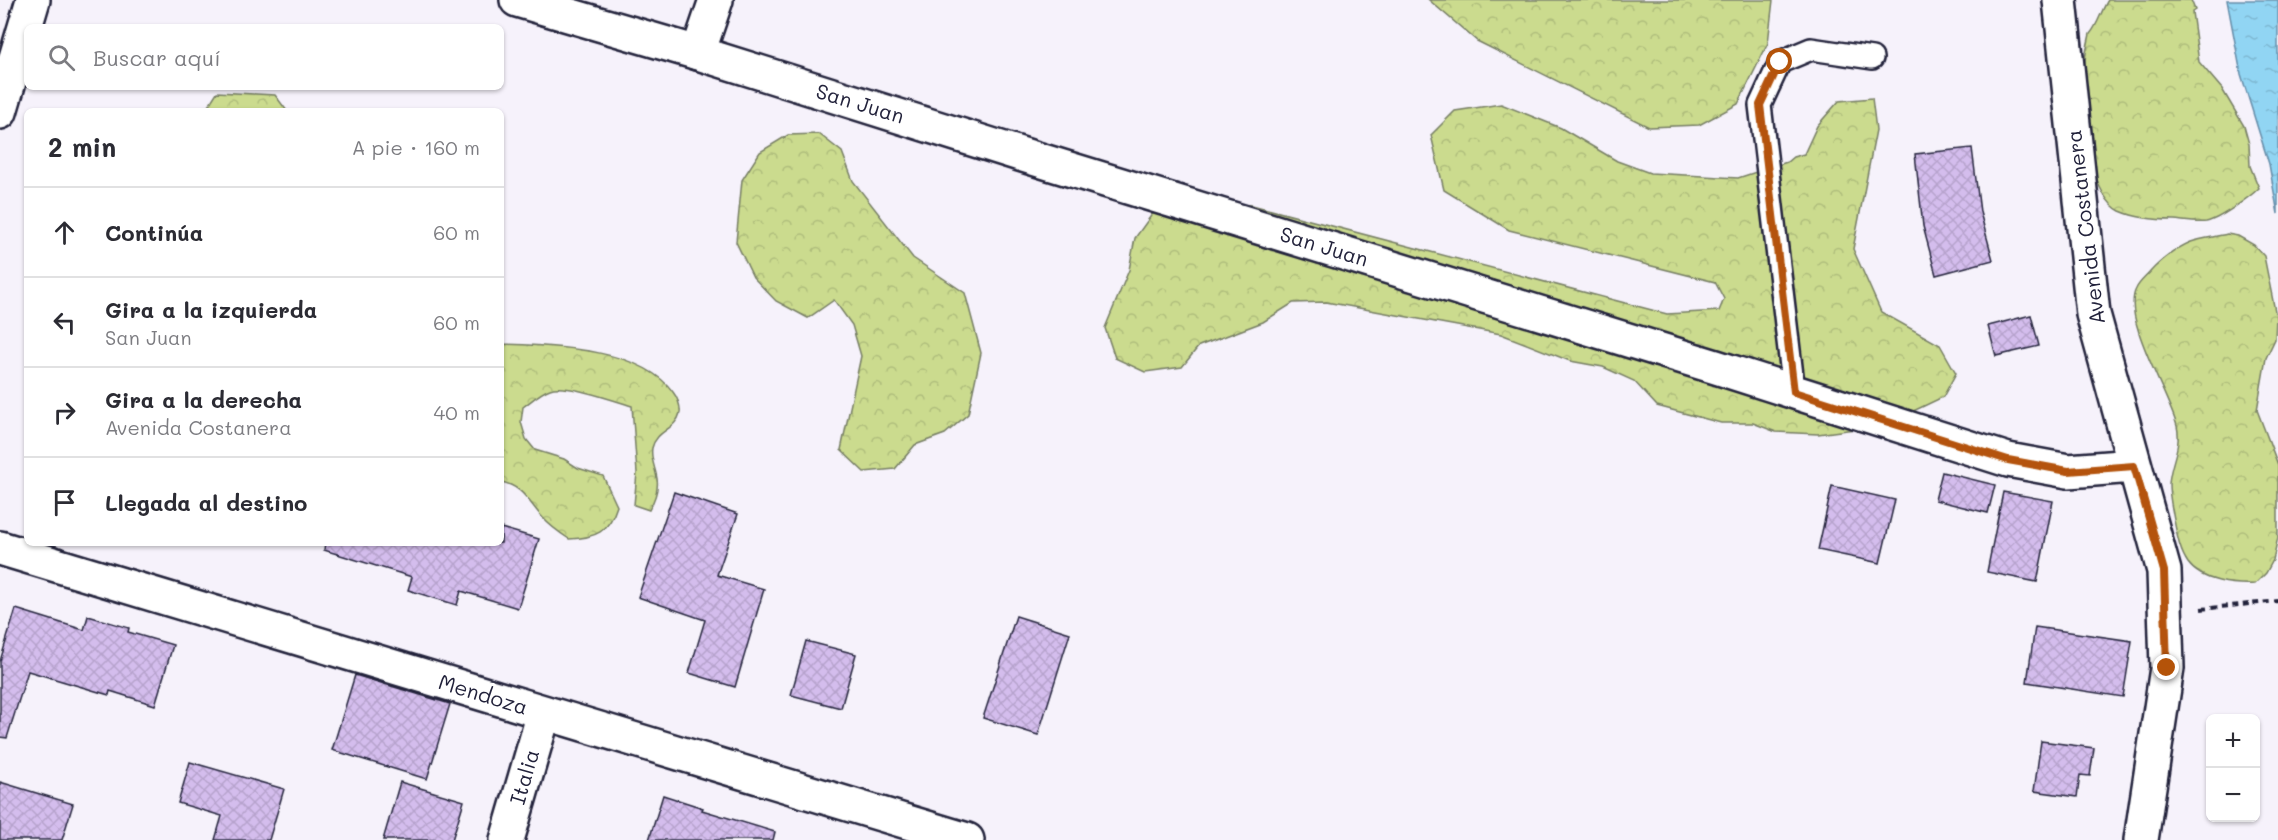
<!DOCTYPE html>
<html lang="es">
<meta charset="utf-8">
<style>
:root{--surface:#fff;--page:#f7f7f7;--text:#2b2b33;--muted:#7c7c81;--line:#e1e1e2}
body{margin:0;font-family:Mali,sans-serif;background:var(--page);color:var(--text)}
.controls{position:absolute;right:18px;bottom:18px;display:grid;overflow:hidden;border-radius:9px;box-shadow:0 2px 4px #0004}
.controls button{width:54px;height:54px;display:grid;place-items:center;padding:0;border:0;border-bottom:2px solid var(--line);background:var(--surface);color:var(--text);font:30px sans-serif}
.stop{position:absolute;width:18px;height:18px;margin:-14px;border:4px solid #b45309;border-radius:50%;background:#fff}
.stop.end{background:#b45309;border-color:#fff;box-shadow:0 2px 6px #0008}
.list{margin:0;padding:0;list-style:none}
h2{display:flex;justify-content:space-between;align-items:center;height:78px;margin:0;padding:0 24px;font-size:26px}
h2 small{font-size:20px;font-weight:400;color:var(--muted)}
.list li{display:grid;grid-template-columns:39px 1fr auto;gap:18px;align-items:center;box-sizing:border-box;height:90px;padding:0 24px;border-top:2px solid var(--line)}
.list b{display:block;font-size:22px;white-space:nowrap}
.list p{margin:0;font-size:20px;white-space:nowrap;color:var(--muted)}
.list em{font-size:20px;font-style:normal;color:var(--muted)}
.icon{flex:none;width:33px;height:33px;fill:none;stroke:currentColor;stroke-width:2;stroke-linecap:round;stroke-linejoin:round}
.map{position:relative;flex:none;width:2278px;height:840px;overflow:hidden}
.search{position:absolute;background:var(--surface);box-shadow:0 2px 4px #0004;left:24px;top:24px;width:480px;height:66px;display:flex;align-items:center;gap:15px;box-sizing:border-box;padding:0 21px;border-radius:9px;color:var(--muted);font-size:22px}
.panel{position:absolute;background:var(--surface);box-shadow:0 2px 4px #0004;left:24px;top:108px;width:480px;height:438px;border-radius:9px}
.map>svg:first-child{display:block}
.forest{fill:url(#forest-crowns);stroke:#767e64;stroke-width:1.5}
.water{fill:url(#water-ripples);stroke:#658da9;stroke-width:1.5}
.building{fill:url(#building-cross-hatch);stroke:#22223b;stroke-width:1.5}
.lines{fill:none;stroke-linecap:round;stroke-linejoin:round}
.service-casing{stroke:#22223b;stroke-width:26}
.minor-casing{stroke:#22223b;stroke-width:38}
.tertiary-casing{stroke:#22223b;stroke-width:38}
.path{stroke:#22223b;stroke-width:4;stroke-dasharray:6 4.5;stroke-linecap:butt}
.service{stroke:#fff;stroke-width:21}
.minor{stroke:#fff;stroke-width:33}
.tertiary{stroke:#fff;stroke-width:33}
.route{stroke:#b45309;stroke-width:8}
.labels{text-anchor:middle;stroke-width:6;stroke-linejoin:round;paint-order:stroke}
.street-label{font-size:21px;fill:#22223b;stroke:#fff}
</style>
<div class="map">
<svg width="2278" height="840" viewBox="0 0 2278 840">
<defs>
<pattern id="forest-crowns" width="20" height="18" patternUnits="userSpaceOnUse" patternTransform="scale(1.5)"><rect width="20" height="18" fill="#cbdb8e"/><path d="M2 6a3 3 0 1 1 6 0M12 15a3 3 0 1 1 6 0" fill="none" stroke="#aebc7b"/></pattern>
<pattern id="water-ripples" width="26" height="14" patternUnits="userSpaceOnUse" patternTransform="scale(1.5)"><rect width="26" height="14" fill="#91d5f3"/><path d="M2 4q2-2 4 0t4 0M15 11q2-2 4 0t4 0" fill="none" stroke="#7db7d1"/></pattern>
<pattern id="building-cross-hatch" width="8" height="8" patternUnits="userSpaceOnUse" patternTransform="scale(1.5)"><rect width="8" height="8" fill="#d4bded"/><path d="M0 0l8 8M0 8l8-8" fill="none" stroke="#b6a2cc"/></pattern>
</defs>
<rect width="100%" height="100%" fill="#f6f2fb"/>
<filter id="ink" filterUnits="userSpaceOnUse"><feTurbulence type="fractalNoise" baseFrequency=".0167" numOctaves="2"/><feDisplacementMap in="SourceGraphic" scale="12" xChannelSelector="R" yChannelSelector="G"/><feConvolveMatrix kernelMatrix="1 2 1 2 8 2 1 2 1" color-interpolation-filters="sRGB"/></filter>
<g filter="url(#ink)">
<g class="forest">
<path d="M1429,0H1773L1768,43L1738,104L1699,125L1649,127L1477,41Z"/>
<path d="M2108,0H2191L2195,10L2192,12L2199,62L2222,89L2244,126L2249,144L2250,166L2259,188C2250,197 2218,220 2206,222C2196,223 2185,221 2174,220C2157,220 2136,218 2120,211C2092,197 2084,131 2082,102C2081,80 2085,55 2090,34C2098,25 2101,11 2108,0Z"/>
<path d="M217,92L275,95L287,111H205Z"/>
<path d="M1872,98L1876,130L1853,249L1881,312L1940,345L1956,373L1943,397L1884,425L1818,434L1776,432L1753,423H1721L1657,406L1634,381L1603,367L1570,361L1501,334L1326,302L1293,303L1263,322L1199,346L1182,367L1145,372L1115,358L1105,328L1129,270L1135,238L1153,213L1219,204L1252,205L1667,314L1719,311L1724,299L1715,282L1509,230L1444,190L1431,135L1455,111L1501,104L1561,128L1617,161L1650,173L1738,178L1787,162L1793,157L1804,154L1817,126L1839,101Z"/>
<path d="M819,134L842,152L853,181L913,258L965,293L981,353L968,414L945,434L915,445L895,469L864,472L841,450L861,356L852,325L834,300L808,318L776,301L753,277L736,242L742,180L760,152L788,135Z"/>
<path d="M2227,234L2238,236L2254,245L2264,256L2276,316L2275,339L2266,358L2257,410L2278,465V537L2273,560L2266,573L2255,584C2234,585 2202,582 2188,563C2179,550 2177,534 2174,520C2172,508 2169,496 2169,484C2170,463 2182,447 2177,426C2169,395 2121,317 2136,289C2139,282 2146,277 2151,271C2160,261 2178,247 2191,242C2203,238 2215,237 2227,234Z"/>
<path d="M501,344C551,346 641,347 673,392C677,397 681,406 680,413C676,430 656,430 652,448C650,459 656,469 657,479C659,490 654,501 649,510L634,505L637,473L632,406C616,401 565,383 550,389C541,392 531,401 523,407L521,422L526,439L535,450L564,459L578,468L603,476L617,506C609,532 596,538 569,539C560,533 550,526 543,518C529,503 523,486 501,482Z"/>
</g>
<path class="water" d="M2227,0H2278V214L2269,164L2241,74Z"/>
<g class="building">
<path d="M1972,148L1980,212L1993,260L1936,275L1923,226L1915,154Z"/>
<path d="M2031,315L2039,346L1996,356L1988,326Z"/>
<path d="M1942,472L1995,485L1988,513L1935,500Z"/>
<path d="M1832,486L1895,500L1880,563L1818,550Z"/>
<path d="M674,492L738,514L717,575L764,589L735,687L689,673L705,620L638,597Z"/>
<path d="M2003,492L2053,501L2037,582L1987,572Z"/>
<path d="M501,528L539,539L518,608L461,591L457,605L408,590L412,577L324,550L325,543H501Z"/>
<path d="M16,609L84,630L88,616L129,628L128,632L173,645L155,705L110,691L109,695L28,671L7,738L0,737V661Z"/>
<path d="M1016,616L1070,633L1038,735L983,718Z"/>
<path d="M2035,627L2132,641L2123,697L2027,682Z"/>
<path d="M806,641L856,654L841,708L791,695Z"/>
<path d="M355,675L450,704L427,779L332,750Z"/>
<path d="M2041,741L2094,748L2090,776L2080,775L2077,797L2034,791Z"/>
<path d="M190,762L284,789L269,840H215L222,816L178,803Z"/>
<path d="M0,782L73,804L62,840H0Z"/>
<path d="M400,782L464,801L452,840H383Z"/>
<path d="M663,795L703,808L702,810L775,832L773,840H649Z"/>
</g>
<g class="lines">
<g class="service-casing">
<path id="service" d="M1794,392L1760,105L1780,62L1811,49L1872,58"/>
</g>
<g class="minor-casing">
<g id="minor">
<path d="M517,0L698,53L1020,154L1716,367L2008,460L2068,471L2134,466"/>
<path d="M698,53L716,0"/>
<path d="M0,112L33,0"/>
<path d="M0,548L967,840"/>
<path d="M507,840L544,713"/>
</g>
</g>
<g class="tertiary-casing">
<path id="tertiary" d="M2060,0L2093,314L2164,571L2167,668L2141,840"/>
</g>
<path class="path" d="M2201,609L2278,601"/>
<use href="#service" class="service"/>
<use href="#minor" class="minor"/>
<use href="#tertiary" class="tertiary"/>
</g>
</g>
<g class="lines" filter="url(#ink)">
<path class="route" d="M1780,62L1760,105L1794,392L2008,460L2068,471L2134,466L2164,571L2167,668"/>
</g>
<g class="labels">
<g class="street-label">
<text transform="translate(860 104) rotate(17)" y="7">San Juan</text>
<text transform="translate(2086 227) rotate(-97)" y="7">Avenida Costanera</text>
<text transform="translate(1324 247) rotate(17)" y="7">San Juan</text>
<text transform="translate(483 695) rotate(17)" y="7">Mendoza</text>
<text transform="translate(525 777) rotate(-74)" y="7">Italia</text>
</g>
</g>
</svg>
<div class="controls">
<button>+</button>
<button>−</button>
</div>
<div class="stop" style="left:1780px;top:62px"></div>
<div class="stop end" style="left:2167px;top:668px"></div>
<div class="search"><svg class="icon" aria-label="search" viewBox="0 0 24 24"><circle cx="10" cy="10" r="6"/><path d="M15 15l6 6"/></svg>Buscar aquí</div>
<section class="panel">
<h2>2 min<small>A pie · 160 m</small></h2>
<ul class="list">
<li><svg class="icon" aria-label="ahead" viewBox="0 0 24 24"><path d="M12 20V5M6 11l6-6 6 6"/></svg><div><b>Continúa</b></div><em>60 m</em></li>
<li><svg class="icon" aria-label="left" viewBox="0 0 24 24"><path d="M17 20v-9H6M10 6l-5 5 5 5"/></svg><div><b>Gira a la izquierda</b><p>San Juan</p></div><em>60 m</em></li>
<li><svg class="icon" aria-label="right" viewBox="0 0 24 24"><path d="M7 20v-9h11M14 6l5 5-5 5"/></svg><div><b>Gira a la derecha</b><p>Avenida Costanera</p></div><em>40 m</em></li>
<li><svg class="icon" aria-label="arrive" viewBox="0 0 24 24"><path d="M6 21V4h12l-3 4 3 4H6"/></svg><div><b>Llegada al destino</b></div></li>
</ul>
</section>
</div>
